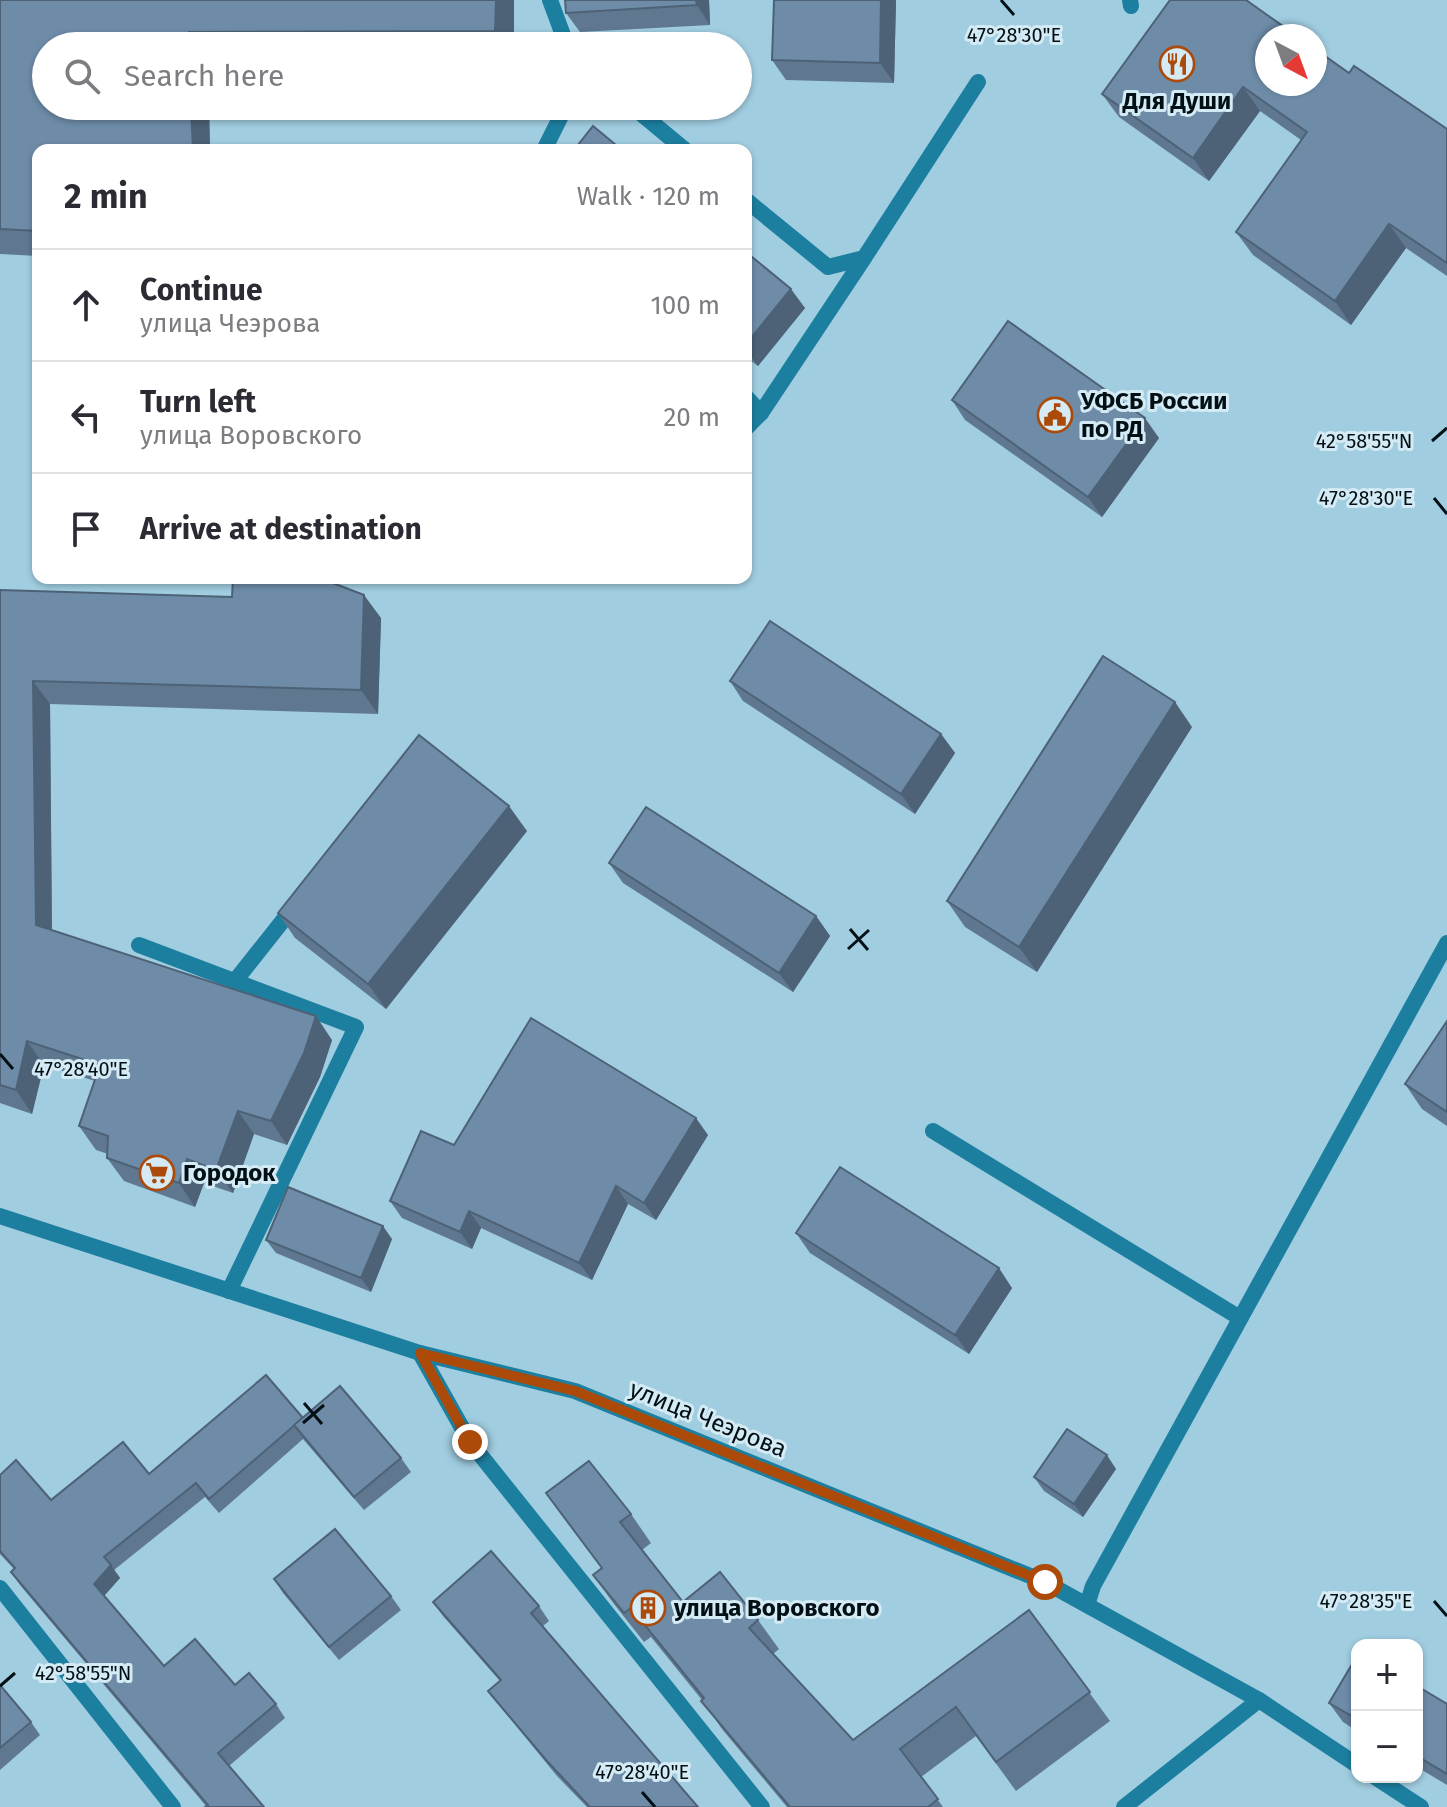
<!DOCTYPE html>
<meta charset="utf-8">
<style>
:root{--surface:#fff;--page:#f2f2f3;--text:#2b2b33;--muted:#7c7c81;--line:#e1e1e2}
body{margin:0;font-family:"Fira Sans",sans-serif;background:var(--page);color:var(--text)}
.controls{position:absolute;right:24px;bottom:24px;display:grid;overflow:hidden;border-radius:16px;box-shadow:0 2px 6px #0004}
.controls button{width:72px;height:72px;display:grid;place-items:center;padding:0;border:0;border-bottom:2px solid var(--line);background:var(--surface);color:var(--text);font:40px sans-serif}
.compass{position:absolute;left:1255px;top:24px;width:72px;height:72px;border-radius:50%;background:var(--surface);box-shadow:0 2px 6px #0004;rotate:139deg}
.stop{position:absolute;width:24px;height:24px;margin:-18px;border:6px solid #ab4a09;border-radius:50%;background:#fff}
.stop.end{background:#ab4a09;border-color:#fff;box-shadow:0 2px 8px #0008}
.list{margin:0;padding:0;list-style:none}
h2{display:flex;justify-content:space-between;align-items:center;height:104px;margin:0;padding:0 32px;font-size:34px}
h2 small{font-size:26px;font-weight:400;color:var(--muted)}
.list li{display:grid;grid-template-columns:52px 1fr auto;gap:24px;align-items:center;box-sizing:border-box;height:112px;padding:0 32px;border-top:2px solid var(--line)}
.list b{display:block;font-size:30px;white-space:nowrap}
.list p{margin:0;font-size:26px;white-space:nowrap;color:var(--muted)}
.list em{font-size:26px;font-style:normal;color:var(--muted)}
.icon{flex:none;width:44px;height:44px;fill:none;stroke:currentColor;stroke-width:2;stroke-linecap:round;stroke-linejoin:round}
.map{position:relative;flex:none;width:1447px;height:1807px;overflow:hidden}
.search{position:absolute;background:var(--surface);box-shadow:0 2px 6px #0004;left:32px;top:32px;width:720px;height:88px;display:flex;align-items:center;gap:20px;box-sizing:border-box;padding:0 28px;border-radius:44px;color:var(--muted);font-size:30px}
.panel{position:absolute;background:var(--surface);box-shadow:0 2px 6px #0004;left:32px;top:144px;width:720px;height:440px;border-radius:16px}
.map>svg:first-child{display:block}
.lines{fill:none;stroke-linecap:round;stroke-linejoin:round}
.lane{stroke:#1d7fa0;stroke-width:16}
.street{stroke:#1d7fa0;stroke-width:16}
.wall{fill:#5f7890}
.shaded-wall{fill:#4d6276}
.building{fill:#6e8ca8;stroke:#4d6276;stroke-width:2}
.route{stroke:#ab4a09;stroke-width:10}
.ticks{fill:none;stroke:#021016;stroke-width:3}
.labels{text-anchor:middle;stroke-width:6;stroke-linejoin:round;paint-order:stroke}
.poi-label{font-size:24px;font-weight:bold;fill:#021016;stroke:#d4eaf4;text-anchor:start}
.street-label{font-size:24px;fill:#021016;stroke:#d4eaf4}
.ticks-label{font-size:20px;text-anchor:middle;fill:#021016;stroke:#d4eaf4;stroke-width:6;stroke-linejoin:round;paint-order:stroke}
</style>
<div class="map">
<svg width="1447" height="1807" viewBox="0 0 1447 1807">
<rect width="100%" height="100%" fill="#a0cde0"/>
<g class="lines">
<g class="lane">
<path d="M550,0L567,46"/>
<path d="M1130,0L1131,6"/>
<path d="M632,106L685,150"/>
<path d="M544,150L566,106"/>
<path d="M746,200L828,267L864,258L978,82"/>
<path d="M746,397L761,413L864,258"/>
<path d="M746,428L761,413"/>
<path d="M139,945L356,1027L229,1291"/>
<path d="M235,981L296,904"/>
<path d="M933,1131L1240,1318"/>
<path d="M1087,1605L1093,1586L1447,943"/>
</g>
<g class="street">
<path d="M0,1216L420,1353L575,1391L1045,1582L1259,1700L1357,1765"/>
<path d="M420,1353L470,1442L762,1807"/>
<path d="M0,1588L173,1807"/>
<path d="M1375,1777L1421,1807"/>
<path d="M1124,1807L1259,1700"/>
</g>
</g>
<g class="wall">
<path d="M0,0H514V46H46V106H209L210,150H38V256L0,254Z"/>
<path d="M709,0L710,25L580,32L566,13Z"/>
<path d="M774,0H896L894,83L786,80L772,60Z"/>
<path d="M1349,73L1447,129V276L1406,248L1351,325L1253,255L1236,232L1301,140L1260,111L1209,181L1119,117L1102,94Z"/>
<path d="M746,252L805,308L758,366L746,357Z"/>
<path d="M952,400L1159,438L1102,517L965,420Z"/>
<path d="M233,578H332L331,582L381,618L378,714L50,704L52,930L332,1040L320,1077L287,1145L254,1134L233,1193L204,1183L195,1207L124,1181L107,1158L108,1154L96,1150L79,1126L95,1081L44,1065L32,1114L0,1103V590L232,597Z"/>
<path d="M730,681L941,734L955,753L915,814L743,701Z"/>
<path d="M1192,727L1037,972L965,927L947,901Z"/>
<path d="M527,831L386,1009L295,938L278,913Z"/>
<path d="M609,863L816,916L830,936L793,992L623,883Z"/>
<path d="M1447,1021V1126L1422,1109L1405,1084Z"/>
<path d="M708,1135L656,1220L628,1204L592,1280L481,1228L472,1249L402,1218L390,1201L454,1145Z"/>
<path d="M796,1233L1012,1288L969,1354L810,1253Z"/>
<path d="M392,1239L371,1292L276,1253L266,1240Z"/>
<path d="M303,1418L401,1458L411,1472L364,1510L303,1439L219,1513L205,1497L114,1570L120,1578L104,1596L164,1666L235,1685L276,1704L285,1718L229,1766L206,1806L20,1585L11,1572L14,1569L0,1554V1475L51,1500L149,1474Z"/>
<path d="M1116,1469L1083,1517L1044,1491L1034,1477Z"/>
<path d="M546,1493L631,1514L651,1543L642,1550L683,1602L758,1620L779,1649L773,1654L853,1740L1029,1610L1110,1721L1016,1791L976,1736L921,1777L943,1807H787L722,1729L702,1700L651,1637L644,1642L614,1604L593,1575L602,1569Z"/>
<path d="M274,1579L391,1596L401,1610L339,1660L283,1593Z"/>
<path d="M433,1602L539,1606L549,1621L543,1626L698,1807H587L557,1776L499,1705L488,1691L500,1681L443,1616Z"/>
<path d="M1357,1656V1731L1343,1722L1329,1703Z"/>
<path d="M0,1685L31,1722L40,1735L0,1770Z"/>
<path d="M1417,1686L1447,1704V1785L1417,1767Z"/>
</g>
<g class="shaded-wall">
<path d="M496,0H514V46H506L495,31Z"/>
<path d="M696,0H709L710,25L697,5Z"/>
<path d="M881,0H896L894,83L880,63Z"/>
<path d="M189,32L199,46H190Z"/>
<path d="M1243,87L1260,111L1209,181L1193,158Z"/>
<path d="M191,106H209L210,150H193Z"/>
<path d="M1389,224L1406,248L1351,325L1335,301Z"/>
<path d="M791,289L805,308L758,366L746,350V344Z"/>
<path d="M1145,418L1159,438L1102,517L1088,497Z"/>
<path d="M364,595L381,618L378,714L361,690Z"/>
<path d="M33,681L50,704L52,948L36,925Z"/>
<path d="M1175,702L1192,727L1037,972L1019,947Z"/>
<path d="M941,734L955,753L915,814L901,794Z"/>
<path d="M509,806L527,831L386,1009L368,984Z"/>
<path d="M816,916L830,936L793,992L779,973Z"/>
<path d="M316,1016L332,1040L320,1077L287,1145L271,1121Z"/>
<path d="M27,1041L44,1065L32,1114L16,1090Z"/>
<path d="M238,1111L254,1134L233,1193L216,1170Z"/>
<path d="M696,1118L708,1135L656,1220L644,1203Z"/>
<path d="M187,1159L204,1183L195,1207L179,1183Z"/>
<path d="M616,1186L628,1204L592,1280L579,1263Z"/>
<path d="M469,1211L481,1228L472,1249L460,1232Z"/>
<path d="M383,1226L392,1239L371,1292L361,1278Z"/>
<path d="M999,1268L1012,1288L969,1354L955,1335Z"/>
<path d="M1107,1455L1116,1469L1083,1517L1074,1504Z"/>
<path d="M111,1565L120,1578L103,1597L94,1584Z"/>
</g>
<g class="building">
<path d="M0,0H496L495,31L189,32L190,46H46V106H191L193,150H38V231L0,229Z"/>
<path d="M565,0H696L697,5L566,13Z"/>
<path d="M774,0H881L880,63L772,60Z"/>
<path d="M1170,0H1246L1297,36H1267V84H1315V49L1349,73L1354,66L1447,129V263L1389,224L1335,301L1236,232L1307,132L1243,87L1193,158L1102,94Z"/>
<path d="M593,126L622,150H574Z"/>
<path d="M746,252L791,289L746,344Z"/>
<path d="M1008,321L1145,418L1088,497L952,400Z"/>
<path d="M233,578H320L364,595L361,690L33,681L36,925L316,1016L304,1053L271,1121L238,1111L216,1170L187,1159L179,1183L107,1158L108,1136L79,1126L100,1065L27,1041L16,1090L0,1085V590L232,597Z"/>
<path d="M770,621L941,734L901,794L730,681Z"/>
<path d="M1103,656L1175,702L1019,947L947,901Z"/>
<path d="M419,735L509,806L368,984L278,913Z"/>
<path d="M646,807L816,916L779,973L609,863Z"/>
<path d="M531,1018L696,1118L644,1203L616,1186L579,1263L469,1211L460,1232L390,1201L421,1131L454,1145Z"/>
<path d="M1447,1021V1112L1405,1084Z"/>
<path d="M840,1167L999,1268L955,1335L796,1233Z"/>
<path d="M288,1187L383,1226L361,1278L266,1240Z"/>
<path d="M266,1375L303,1418L209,1499L196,1483L104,1557L111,1565L94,1584L164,1666L195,1639L235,1685L249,1673L276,1704L218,1753L264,1807H205L208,1805L11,1572L15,1568L0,1551V1475L16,1460L51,1500L123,1442L149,1474Z"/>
<path d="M340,1386L401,1458L354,1497L294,1425Z"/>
<path d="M1067,1429L1107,1455L1074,1504L1034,1477Z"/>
<path d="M589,1461L631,1514L620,1522L683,1602L720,1572L758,1620L749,1628L853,1740L1029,1610L1090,1692L996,1762L956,1707L900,1749L938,1799L928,1807H790L701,1701L704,1698L631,1608L624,1613L593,1575L602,1568L546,1493Z"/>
<path d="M335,1529L391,1596L329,1647L274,1579Z"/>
<path d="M491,1551L539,1606L531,1613L698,1807H590L547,1761L488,1691L501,1680L433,1602Z"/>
<path d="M1357,1656V1719L1329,1703Z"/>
<path d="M0,1685L31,1722L0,1748Z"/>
<path d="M1417,1686L1447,1704V1774L1417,1756Z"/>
</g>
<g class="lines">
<path class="route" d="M470,1442L420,1353L575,1391L1045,1582"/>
</g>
<path class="ticks" d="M1001,0L1014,15M1432,441L1447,428M1434,498L1447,514M850,929L868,950M848,949L869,930M0,1054L13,1069M304,1403L322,1424M303,1423L324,1405M1434,1601L1447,1616M0,1686L15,1673M642,1792L655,1807"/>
<defs>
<g id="restaurant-ring" transform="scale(1.8)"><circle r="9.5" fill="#d4eaf4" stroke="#ab4a09" stroke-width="1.5"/><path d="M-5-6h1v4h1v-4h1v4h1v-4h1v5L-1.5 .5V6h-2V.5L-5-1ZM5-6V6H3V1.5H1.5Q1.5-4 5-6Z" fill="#ab4a09"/></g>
<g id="civic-ring" transform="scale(1.8)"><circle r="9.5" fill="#d4eaf4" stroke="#ab4a09" stroke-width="1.5"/><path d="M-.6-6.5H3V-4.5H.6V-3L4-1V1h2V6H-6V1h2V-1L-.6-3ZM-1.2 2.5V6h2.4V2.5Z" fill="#ab4a09"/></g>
<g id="supermarket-ring" transform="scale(1.8)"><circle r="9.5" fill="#d4eaf4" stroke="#ab4a09" stroke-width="1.5"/><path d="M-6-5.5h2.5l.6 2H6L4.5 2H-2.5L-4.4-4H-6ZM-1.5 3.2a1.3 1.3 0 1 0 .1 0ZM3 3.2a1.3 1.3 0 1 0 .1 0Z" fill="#ab4a09"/></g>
<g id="building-ring" transform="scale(1.8)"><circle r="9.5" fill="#d4eaf4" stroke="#ab4a09" stroke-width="1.5"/><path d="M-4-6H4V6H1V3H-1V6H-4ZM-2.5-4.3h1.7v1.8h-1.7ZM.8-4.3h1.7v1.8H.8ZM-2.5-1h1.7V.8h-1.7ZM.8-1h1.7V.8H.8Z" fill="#ab4a09"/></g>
</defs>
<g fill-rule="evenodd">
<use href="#restaurant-ring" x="1177" y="64"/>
<use href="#civic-ring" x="1055" y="415"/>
<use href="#supermarket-ring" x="157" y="1173"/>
<use href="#building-ring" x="648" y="1608"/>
</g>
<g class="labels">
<g class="poi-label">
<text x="1177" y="109" text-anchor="middle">Для Души</text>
<text x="1081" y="409">УФСБ России<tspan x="1081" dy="28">по РД</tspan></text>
<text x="183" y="1181">Городок</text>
<text x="674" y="1616">улица Воровского</text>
</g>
<g class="street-label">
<text transform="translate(708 1419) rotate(22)" y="8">улица Чеэрова</text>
</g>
</g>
<g class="ticks-label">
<text x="1014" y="42">47°28'30"E</text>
<text x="1364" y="448">42°58'55"N</text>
<text x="1366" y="505">47°28'30"E</text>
<text x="81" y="1076">47°28'40"E</text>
<text x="1366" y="1608">47°28'35"E</text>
<text x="83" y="1680">42°58'55"N</text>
<text x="642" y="1779">47°28'40"E</text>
</g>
</svg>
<div class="controls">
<button>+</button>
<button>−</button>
</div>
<svg class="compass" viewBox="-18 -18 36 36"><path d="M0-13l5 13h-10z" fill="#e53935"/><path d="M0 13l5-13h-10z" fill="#7c7c81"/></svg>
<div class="stop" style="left:1045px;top:1582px"></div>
<div class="stop end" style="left:470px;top:1442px"></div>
<div class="search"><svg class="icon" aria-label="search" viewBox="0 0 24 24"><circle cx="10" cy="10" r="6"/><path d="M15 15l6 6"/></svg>Search here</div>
<section class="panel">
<h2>2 min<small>Walk · 120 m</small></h2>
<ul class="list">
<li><svg class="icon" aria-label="ahead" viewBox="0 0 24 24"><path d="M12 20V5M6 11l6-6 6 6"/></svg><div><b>Continue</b><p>улица Чеэрова</p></div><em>100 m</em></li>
<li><svg class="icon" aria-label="left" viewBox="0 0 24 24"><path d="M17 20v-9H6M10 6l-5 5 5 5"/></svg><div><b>Turn left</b><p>улица Воровского</p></div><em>20 m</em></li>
<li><svg class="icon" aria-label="arrive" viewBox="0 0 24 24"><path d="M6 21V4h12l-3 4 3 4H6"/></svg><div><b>Arrive at destination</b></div></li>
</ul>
</section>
</div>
